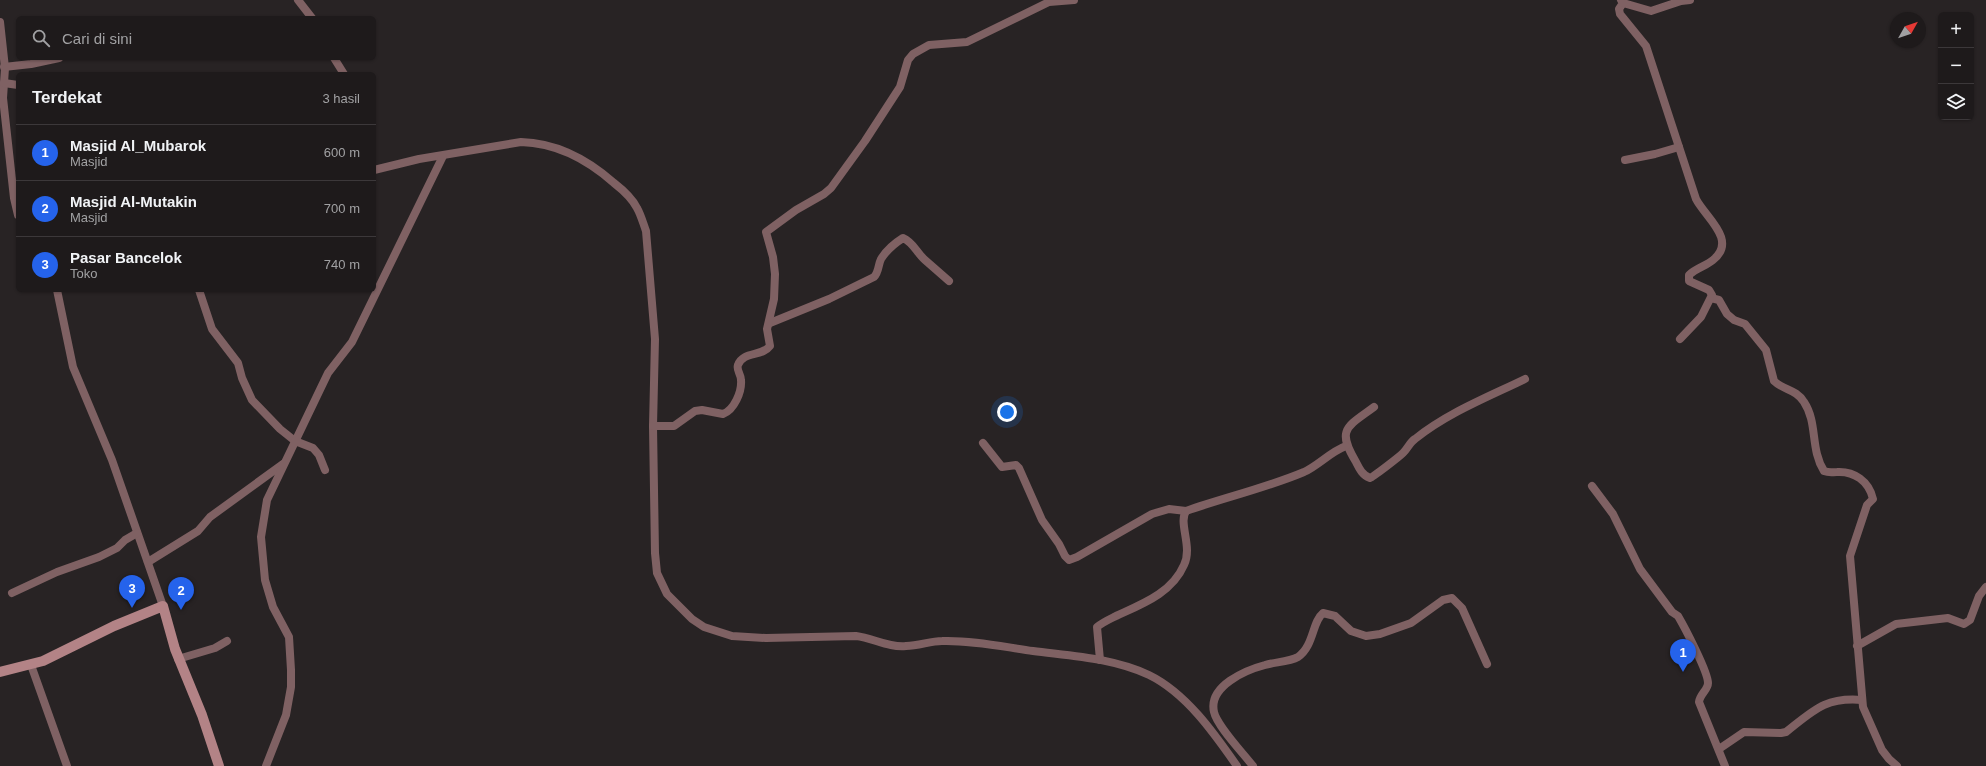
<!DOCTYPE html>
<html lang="id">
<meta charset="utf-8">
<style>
:root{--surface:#1e1a1b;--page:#2b2728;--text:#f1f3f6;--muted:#a1a1a3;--line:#3c383a;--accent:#2563eb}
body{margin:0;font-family:Helvetica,sans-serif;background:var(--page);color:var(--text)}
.controls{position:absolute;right:12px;top:12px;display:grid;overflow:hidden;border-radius:6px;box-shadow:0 1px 3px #0004}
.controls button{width:36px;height:36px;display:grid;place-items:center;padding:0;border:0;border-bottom:1px solid var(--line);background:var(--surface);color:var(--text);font:20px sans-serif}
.compass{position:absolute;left:1890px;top:12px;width:36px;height:36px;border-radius:50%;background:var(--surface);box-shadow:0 1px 3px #0004;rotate:50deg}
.you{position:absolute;left:1007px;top:412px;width:14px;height:14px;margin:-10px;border:3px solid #fff;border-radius:50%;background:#1a73e8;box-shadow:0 0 0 6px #1a73e833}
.badge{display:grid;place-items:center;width:26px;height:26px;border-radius:50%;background:var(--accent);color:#fff;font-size:13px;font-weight:700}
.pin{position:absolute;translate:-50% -33px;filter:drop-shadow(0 1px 2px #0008)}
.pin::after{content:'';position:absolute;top:21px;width:14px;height:12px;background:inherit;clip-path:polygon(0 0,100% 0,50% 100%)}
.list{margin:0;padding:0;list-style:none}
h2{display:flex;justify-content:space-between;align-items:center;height:52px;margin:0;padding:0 16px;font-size:17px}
h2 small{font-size:13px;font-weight:400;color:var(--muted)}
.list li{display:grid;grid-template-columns:26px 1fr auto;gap:12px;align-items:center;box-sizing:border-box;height:56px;padding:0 16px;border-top:1px solid var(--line)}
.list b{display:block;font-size:15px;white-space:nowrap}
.list p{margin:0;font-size:13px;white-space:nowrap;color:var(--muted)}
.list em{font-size:13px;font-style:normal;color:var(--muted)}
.icon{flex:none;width:22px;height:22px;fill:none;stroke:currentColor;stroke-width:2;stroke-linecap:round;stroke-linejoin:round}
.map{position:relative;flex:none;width:1986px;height:766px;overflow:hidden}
.search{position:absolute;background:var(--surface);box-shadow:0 1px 3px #0004;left:16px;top:16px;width:360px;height:44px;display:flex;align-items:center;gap:10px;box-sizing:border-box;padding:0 14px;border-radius:6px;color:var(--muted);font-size:15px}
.panel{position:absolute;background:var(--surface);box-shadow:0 1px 3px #0004;left:16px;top:72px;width:360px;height:220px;border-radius:6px}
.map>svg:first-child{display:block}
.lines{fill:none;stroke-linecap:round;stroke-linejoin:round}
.street{stroke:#7f6163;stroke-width:8}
.secondary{stroke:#b38386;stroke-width:10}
</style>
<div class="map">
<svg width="1986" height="766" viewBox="0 0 1986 766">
<rect width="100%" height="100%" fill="#282324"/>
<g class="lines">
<g class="street">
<path d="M298,0L312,18"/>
<path d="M1621,0L1623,3L1619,9L1620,14L1646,46L1696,199C1705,217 1738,240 1713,260C1706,266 1696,268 1689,275V281L1709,290L1712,295L1701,317L1680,339"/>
<path d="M1623,3L1651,11L1681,1L1690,0"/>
<path d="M0,22L5,68L3,98L14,198L18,215"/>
<path d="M334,58L344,74"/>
<path d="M4,67L31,64L59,58"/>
<path d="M4,83L18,85"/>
<path d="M1625,160L1655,154L1679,147"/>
<path d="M374,170L419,159L521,142C557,143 587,159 614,183C623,190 632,198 637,208C641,215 643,223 646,231L655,339L653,426L655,553L657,573L667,594L692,619L704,627L732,636L766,638L856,636C873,638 889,648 906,646C919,646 930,641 942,641C972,640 1004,647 1033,651C1071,656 1113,658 1149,675C1186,693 1214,733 1237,766"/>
<path d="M57,290L73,367L112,460L163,606"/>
<path d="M199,290L212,329L238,363L242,378L252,400L280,429L295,441L313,448L319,455L325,470"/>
<path d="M1711,298L1719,300L1727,314L1734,320L1745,324L1762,345L1766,350L1774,381C1783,390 1796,389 1804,402C1818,423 1810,449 1824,471C1829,473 1832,472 1837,472C1854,471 1869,481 1873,499L1867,505L1850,556L1863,707L1882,750L1889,759L1897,766"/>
<path d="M770,323L829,299L874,277C879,272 878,265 881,259C886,251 895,243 903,238C913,242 917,253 925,260C933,267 941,274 949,281"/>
<path d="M1374,407C1347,427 1336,429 1356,462C1359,468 1362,475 1370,478C1373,477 1399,457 1403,453C1408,448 1410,442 1415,439C1447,413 1488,397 1525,379"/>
<path d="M653,426H674L695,411L702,410L723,414C734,410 742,392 741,380C741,374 736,370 738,365C743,351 762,357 770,346L767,329L774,299L775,274L773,257L766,232L796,210L824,194L831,188L865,141L900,87L908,60L913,54L929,45L967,42L1049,2L1074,0"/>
<path d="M983,443L1002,467L1016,465L1019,468L1042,520L1059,544L1065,556L1069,560L1077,557L1152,514L1169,509L1186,511"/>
<path d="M1592,486L1613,514L1640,569L1672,612L1678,616C1685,628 1708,672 1708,683C1708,690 1700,694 1699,702L1725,766"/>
<path d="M148,562L198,531L210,517L283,464"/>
<path d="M12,593L57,572L99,557L117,548L125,540L137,533"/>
<path d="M1857,646L1896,624L1948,618L1964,624L1970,620L1979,596L1986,587"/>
<path d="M178,659L215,648L227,641"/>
<path d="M1100,660L1097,627C1103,622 1110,619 1116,616C1142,604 1172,593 1184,565C1193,547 1178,523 1186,511C1226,497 1266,488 1304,472C1319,465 1330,452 1346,446"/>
<path d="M31,665L67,766"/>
<path d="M1719,749L1744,732L1781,733L1786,732C1814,710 1825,697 1862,700"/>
<path d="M266,766L286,715L291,687V670L289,637L273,607L265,580L261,537L267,500L328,373L352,342L443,156"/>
<path d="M1253,766C1243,753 1217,726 1214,712C1208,686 1246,670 1265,665C1275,662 1289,662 1298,657C1314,646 1312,622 1323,613L1335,616L1351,631L1366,636L1380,634L1411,623L1443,600L1452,598L1462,608L1487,664"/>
</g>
<path class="secondary" d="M0,672L43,661L114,626L163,606L175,649L202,715L219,766"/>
</g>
</svg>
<div class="controls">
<button>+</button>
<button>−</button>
<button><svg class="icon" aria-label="layers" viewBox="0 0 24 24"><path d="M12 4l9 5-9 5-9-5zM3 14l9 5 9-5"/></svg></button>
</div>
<svg class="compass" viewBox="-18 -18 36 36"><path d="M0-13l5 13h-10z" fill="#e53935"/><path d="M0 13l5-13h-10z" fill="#a1a1a3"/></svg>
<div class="you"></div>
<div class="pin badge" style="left:1683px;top:672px">1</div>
<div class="pin badge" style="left:181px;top:610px">2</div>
<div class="pin badge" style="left:132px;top:608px">3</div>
<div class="search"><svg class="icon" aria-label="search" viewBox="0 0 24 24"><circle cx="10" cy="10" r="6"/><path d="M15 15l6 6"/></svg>Cari di sini</div>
<section class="panel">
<h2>Terdekat<small>3 hasil</small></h2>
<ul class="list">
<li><span class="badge">1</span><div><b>Masjid Al_Mubarok</b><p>Masjid</p></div><em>600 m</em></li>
<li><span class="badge">2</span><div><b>Masjid Al-Mutakin</b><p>Masjid</p></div><em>700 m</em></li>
<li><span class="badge">3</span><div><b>Pasar Bancelok</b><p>Toko</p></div><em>740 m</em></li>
</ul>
</section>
</div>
